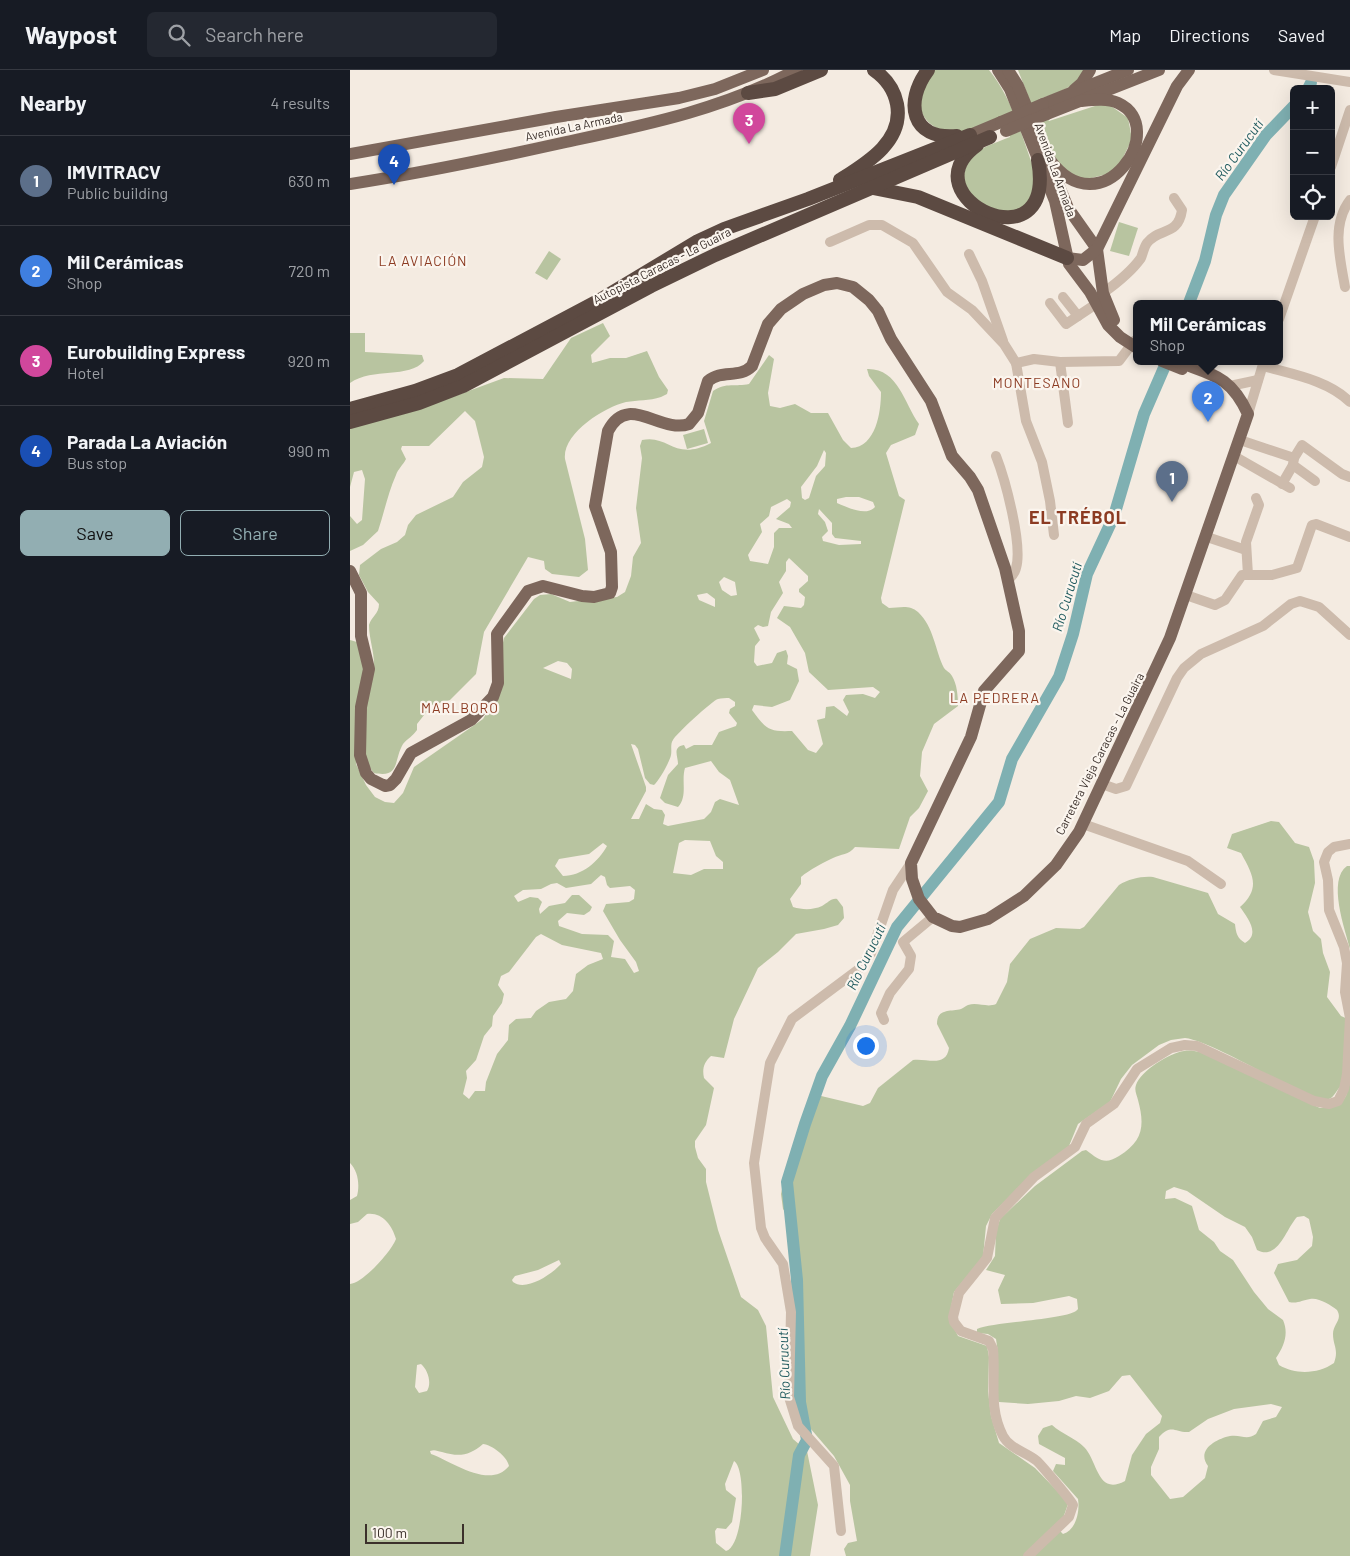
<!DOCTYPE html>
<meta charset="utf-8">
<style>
:root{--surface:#171b24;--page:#242831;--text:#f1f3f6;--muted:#9ea1a6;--line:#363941;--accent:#92aeb2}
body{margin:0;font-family:Barlow,sans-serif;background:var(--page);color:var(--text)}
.controls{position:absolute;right:15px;top:15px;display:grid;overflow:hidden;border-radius:8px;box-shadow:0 5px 20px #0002}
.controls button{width:45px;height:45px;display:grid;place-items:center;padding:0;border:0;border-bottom:1px solid var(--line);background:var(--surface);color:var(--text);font:25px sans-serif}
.scale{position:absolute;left:15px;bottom:12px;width:99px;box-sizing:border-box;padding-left:5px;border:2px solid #3b302b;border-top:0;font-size:14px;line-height:18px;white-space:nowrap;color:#3b302b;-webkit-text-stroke:4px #fbf5ee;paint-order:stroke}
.you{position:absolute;left:515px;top:975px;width:18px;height:18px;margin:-12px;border:4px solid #fff;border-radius:50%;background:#1a73e8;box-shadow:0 0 0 8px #1a73e833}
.badge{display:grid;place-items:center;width:32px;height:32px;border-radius:50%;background:var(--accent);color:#fff;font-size:16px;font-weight:700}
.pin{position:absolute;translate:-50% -41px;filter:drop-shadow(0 1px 2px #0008)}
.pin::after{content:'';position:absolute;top:26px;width:18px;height:15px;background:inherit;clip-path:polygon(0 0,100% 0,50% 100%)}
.popup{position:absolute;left:783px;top:230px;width:150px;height:65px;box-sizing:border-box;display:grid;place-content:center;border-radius:8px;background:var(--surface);filter:drop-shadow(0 1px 4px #0005);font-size:16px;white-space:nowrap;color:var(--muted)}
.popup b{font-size:19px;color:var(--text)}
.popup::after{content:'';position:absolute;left:50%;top:100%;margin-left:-10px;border:10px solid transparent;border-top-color:var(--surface)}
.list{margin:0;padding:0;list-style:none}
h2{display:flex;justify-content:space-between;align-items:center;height:65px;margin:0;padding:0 20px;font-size:21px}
h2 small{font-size:16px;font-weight:400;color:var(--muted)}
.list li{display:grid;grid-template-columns:32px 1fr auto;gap:15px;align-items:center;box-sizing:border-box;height:90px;padding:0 20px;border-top:1px solid var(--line)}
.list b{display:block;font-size:19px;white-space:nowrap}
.list p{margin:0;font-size:16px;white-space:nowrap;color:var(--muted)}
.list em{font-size:16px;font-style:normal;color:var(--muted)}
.actions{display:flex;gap:10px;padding:15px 20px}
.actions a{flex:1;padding:11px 0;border:1px solid var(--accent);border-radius:8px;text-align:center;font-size:18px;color:var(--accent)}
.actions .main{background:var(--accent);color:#111}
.icon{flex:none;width:28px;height:28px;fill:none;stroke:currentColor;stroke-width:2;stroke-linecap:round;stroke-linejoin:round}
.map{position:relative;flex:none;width:1000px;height:1486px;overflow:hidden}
header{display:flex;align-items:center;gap:30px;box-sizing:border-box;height:70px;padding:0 25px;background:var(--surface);border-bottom:1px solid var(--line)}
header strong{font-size:24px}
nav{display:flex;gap:28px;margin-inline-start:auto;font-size:18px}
.search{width:350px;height:45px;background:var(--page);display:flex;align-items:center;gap:12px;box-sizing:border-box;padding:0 18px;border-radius:8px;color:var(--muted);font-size:19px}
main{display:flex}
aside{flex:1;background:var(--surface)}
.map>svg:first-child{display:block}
.green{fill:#b8c4a0;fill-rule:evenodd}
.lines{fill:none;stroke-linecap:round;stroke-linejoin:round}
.river{stroke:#7fb0b2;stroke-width:12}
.minor{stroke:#cdbbac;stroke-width:10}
.major{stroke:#7d675c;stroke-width:12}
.highway{stroke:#5c4a42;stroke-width:14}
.major-bridge{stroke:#7d675c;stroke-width:12}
.labels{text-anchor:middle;stroke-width:4.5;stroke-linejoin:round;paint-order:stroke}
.street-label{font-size:12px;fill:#3b302b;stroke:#fbf5ee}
.water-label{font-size:14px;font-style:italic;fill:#1f5a5e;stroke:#fbf5ee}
.neighbourhood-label{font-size:14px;letter-spacing:1px;fill:#8c3b22;stroke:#fbf5ee}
.district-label{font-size:18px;font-weight:bold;letter-spacing:1px;fill:#8c3b22;stroke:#fbf5ee}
</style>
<header>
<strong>Waypost</strong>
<div class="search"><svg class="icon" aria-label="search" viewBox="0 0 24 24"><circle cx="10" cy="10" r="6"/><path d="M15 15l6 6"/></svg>Search here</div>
<nav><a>Map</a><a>Directions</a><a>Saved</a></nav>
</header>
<main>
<aside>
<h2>Nearby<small>4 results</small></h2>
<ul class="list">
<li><span class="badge" style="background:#5c6f8a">1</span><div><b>IMVITRACV</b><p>Public building</p></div><em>630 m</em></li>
<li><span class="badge" style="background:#3f7fe0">2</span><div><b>Mil Cerámicas</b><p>Shop</p></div><em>720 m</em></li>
<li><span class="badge" style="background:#d1479c">3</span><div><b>Eurobuilding Express</b><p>Hotel</p></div><em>920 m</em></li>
<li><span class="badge" style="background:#1a4fb4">4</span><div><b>Parada La Aviación</b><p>Bus stop</p></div><em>990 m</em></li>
</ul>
<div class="actions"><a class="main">Save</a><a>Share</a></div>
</aside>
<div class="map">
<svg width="1000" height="1486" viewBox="0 0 1000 1486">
<rect width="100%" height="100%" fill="#f4ebe1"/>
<g class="green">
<path d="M583,0H639C663,29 673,70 686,105L685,117L674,140L651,145L612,120C615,81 627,80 660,67L651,46C635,53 617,63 599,63C593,63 590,61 585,57C562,43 570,20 583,0Z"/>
<path d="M668,0H735C726,18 707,23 689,29L699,51L751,34L761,36L778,48L782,69L766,102L733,110L717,102L701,85Z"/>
<path d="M769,152L788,158L779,186L760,181Z"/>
<path d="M199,181L211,189L197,210L185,203Z"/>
<path d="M253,253L260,266L241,285L242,293L260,288H276L297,281L309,307L318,320L317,324L311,327C299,331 288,330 276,332C254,337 212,364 215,389L235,469L238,500L229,507L202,504L195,499L194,491L178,487L134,562L126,604L100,630L82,635L67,654V660C63,666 57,669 53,674C43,691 51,708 24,703C0,674 22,627 24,594C24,581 19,568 19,555C21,547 29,544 29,534L18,522L9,505L10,495L31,479L47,472L55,465L58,455L66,445L103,427L113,412L132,397L134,387L125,351L115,341L79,376H52L51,379L56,389C53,395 48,399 46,405C38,423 34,443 28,461L13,475L0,481V446L7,454L12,450L15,409L12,400L4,402L0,417V358L64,341L154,308L193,309L221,268Z"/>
<path d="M0,263H15V282L72,285L74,291C59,309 23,297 0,313Z"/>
<path d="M419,285L424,289L418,323L420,336L430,338L445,334L461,343H478L493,370L501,378C526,377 531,342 531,322L519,306L517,299C548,298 554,333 569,354L565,365L541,375L536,383L549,426L555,430L531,528L532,533L539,538C549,538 559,534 568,542C584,557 585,580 594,598C596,601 600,602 602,606C607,614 608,626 608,636L584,654L572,682L570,706L578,721L569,738L560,747L549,779L505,777C499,785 491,784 483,788C474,792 459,800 451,807V814L440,829L443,837C453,840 463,840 472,836C478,833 481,828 487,829L493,837L494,848L488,855L474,859L446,864L428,882L408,898L384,949L374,988L361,986C354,992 352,999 354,1008L364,1018L356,1055L345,1071V1077L348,1088L356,1099V1112L368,1160L391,1227L408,1240L416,1256L423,1327L443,1369L457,1381L468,1435L460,1486H0V1214C13,1213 41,1182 46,1169C42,1155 32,1142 17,1144L8,1152L0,1154V1130L7,1126C10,1115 8,1101 0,1093V570L7,572L14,590L6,694L16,715L25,727L35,732L44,733L53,723L64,697L133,649L139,639L154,568L184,529L190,525L201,524L220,532L228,531L267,527L275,522L281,506L283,487L291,473L286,438L292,388L290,376L292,370C319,364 324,392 361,373L354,351L363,321C376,312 386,317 399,314ZM474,380L476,383L475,396L466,406L459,428L455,430L452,428L451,417L467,396ZM496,427H509L523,432L525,437C516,447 497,437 487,433V429ZM437,429L441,432L440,437L426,449L439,454L442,458H429L424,463V477L418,494L400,491L398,485L412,462L410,454L419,446L421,437ZM469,439L482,453V464L485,468L511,471V474L489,475L473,471L472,467L478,461L475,452L468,444ZM439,488L458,506V511L449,519V522L455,527L454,535L451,538L434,536L427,548L440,557L455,583L459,602L478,620L523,617L530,622L525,628L513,624L496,625L493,630L499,642L497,646L484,636L476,637L475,648L467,650L473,674L466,683L458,680L442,661C418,662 416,659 402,640L404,635L422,637L440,630L449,611L447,599L437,594L438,586L436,580L427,583L422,593L407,596L404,592L405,576L410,570L404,558L408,555L413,557L418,556L421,542L433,523L429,512L436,501V492ZM374,507L385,512L387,525L381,526L372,520L369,512ZM357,523L365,529V537L349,530L347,525ZM208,591L217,593L222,599L221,609L193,598ZM379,628L385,632V636L380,639L379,643L387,653L386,656L369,662L362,675H344L336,679L334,675C322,677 328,686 328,694L318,705L310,728L315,733L328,737C338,726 331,711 335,698L361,691L369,702L380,710L389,735L370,729L365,732L361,742L354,749L318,756L313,754L315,745L312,740L304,739L296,734L289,749H281L296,721V717L281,674L285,675L288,679L295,708L300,714L304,715C309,711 320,691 321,685C322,680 320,674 323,670C325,665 363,630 368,629C371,628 376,628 379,628ZM335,770L360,771L366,786L373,792V799H354L341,805L323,803L329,773ZM253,773L257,776C249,791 232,806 213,806L205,796L209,789L239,784ZM251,805L255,807L257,815L260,818L280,816L285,820L284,829L279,832L256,834L253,841L270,870L286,892L289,901L284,903L275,889L261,887L264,871L258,865L232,864L209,856L208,851L217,843L234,845L240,841L242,837L229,825H222L215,833L199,836L190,844L189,839L192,832L188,828L180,827L168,832L164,826L173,820L191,819L201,814L207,813L216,818L241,814ZM191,864L212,875L251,883L253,889L238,895L226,904L223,921L216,929L199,932L186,941L181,948L166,949L159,955L158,970L147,984L136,1012L135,1021H125L119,1029L113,1024L117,1008L116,1001L126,990L134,966L142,956L143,946L152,933L154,924L148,915L151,906L159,902L186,867ZM209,1190L211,1194C202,1204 176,1222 163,1212L162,1210L165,1206L188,1200ZM71,1294C78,1300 82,1313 77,1321L69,1323L65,1317L67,1295ZM133,1374C142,1375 157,1386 159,1396C140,1420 101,1391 81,1384L80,1381C85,1379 87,1381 92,1382C109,1387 119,1386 133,1374ZM384,1391C397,1399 394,1476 376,1481L366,1473L365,1461L367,1458L376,1459L382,1452L386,1428L376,1420L375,1414Z"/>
<path d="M354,359L358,373L337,379L333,365Z"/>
<path d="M921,751L929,752L945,773L959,777L964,791L965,813L958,842L963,861L971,869L973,883L980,902L977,927L991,946L1000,950V1486H496L494,1479L498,1473L507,1471L500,1431V1415L484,1386L454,1351L444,1334V1314L452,1275L453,1239L447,1224L444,1207L447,1187V1161L445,1154L433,1139L431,1124L437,1095L444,1083L460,1038L467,1025L513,1036L520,1033L528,1018L563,990C577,988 596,998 599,978L587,954C587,938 600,942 611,939C614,938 615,936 618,935C628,932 637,938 646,934L657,912L660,894L680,869L706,858L730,859L734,857L769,815C779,809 791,806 803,807L858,823L868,844L885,854C886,863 887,868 895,873C911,864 897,847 890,837C911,818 903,805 891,783L877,778L882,764ZM835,968C868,972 959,1034 979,1029C985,1027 986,1019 992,1016L997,1023C994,1034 981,1038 970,1038L850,982C844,981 840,980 834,981C819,983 791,1001 786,1015C784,1021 787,1025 788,1030C795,1056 793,1071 769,1086C755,1095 749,1090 736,1080L732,1081L685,1116L650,1149L646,1162L645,1186L636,1200L655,1205L648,1220L651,1234L683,1233L719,1226L727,1229L728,1239C721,1250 646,1251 627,1259V1263L638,1264L646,1269L648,1283L647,1328L649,1332L678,1334L709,1331L726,1326L740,1328L759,1321L772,1306L780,1305L812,1346L810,1353L796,1364L782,1385L775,1411C747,1426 748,1391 734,1377C725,1368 712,1364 702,1355L693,1358L688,1366L689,1374L715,1388V1395L706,1394L703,1401L728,1429C730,1442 726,1460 713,1464L709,1460L718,1434L715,1429L685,1398L649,1373L641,1346L638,1321L639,1287L637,1276L608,1266L599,1248L604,1222L633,1187L636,1156L642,1144L668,1118L719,1076L728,1054L760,1032L771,1009L782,995L809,975L821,970ZM824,1117L837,1121L875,1147L895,1157L902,1167L907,1180C928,1191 936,1159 947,1147L954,1146L959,1149L963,1167L962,1176L947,1190L928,1194L924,1203L939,1232C948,1234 952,1230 960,1229C968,1227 981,1235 987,1240C993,1250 983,1254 983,1264C983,1276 989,1279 984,1293C968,1304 946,1305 929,1295L926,1288C934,1276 939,1264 933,1250L918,1239L904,1222L883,1190L870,1181L864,1172L849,1160L842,1136L825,1128L815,1129L816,1121ZM921,1334L932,1337L926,1347L913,1351L906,1364C896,1371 891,1364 880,1366C866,1369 846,1380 858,1396L855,1408L833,1427L820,1429L801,1405V1397L809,1379V1367C822,1353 825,1363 839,1362L858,1349L884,1339Z"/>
<path d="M997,796H1000V879C995,859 977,810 997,796Z"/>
</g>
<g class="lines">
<g class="river">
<path d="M958,19L961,13"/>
<path d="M839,233L855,191L866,145L874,125L916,65L944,36"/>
<path d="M435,1486L449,1385L457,1370L450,1332L447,1210L437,1112L455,1054L472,1006L500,956L547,857L649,732L662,689L709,607L723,564L737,504L764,446L794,344L817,291"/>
</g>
<g class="minor">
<path d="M924,0L1000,12"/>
<path d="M981,97L1000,40"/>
<path d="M480,172L519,155H532L563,173L597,222L622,240L654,274L666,293"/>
<path d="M619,184L632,211L653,271"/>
<path d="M995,217C990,188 981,155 1000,130"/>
<path d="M753,223C767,213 781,202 791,188C793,183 794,177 797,173C809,157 828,167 832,140L824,128"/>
<path d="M713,227L728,246"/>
<path d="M700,233L716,254L746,234"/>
<path d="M929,249L965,146"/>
<path d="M710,292L718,353"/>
<path d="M913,296C941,304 978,310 1000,332"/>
<path d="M880,316L908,310"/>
<path d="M898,344L914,291"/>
<path d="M890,370L944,388L952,375L992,404L1000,407"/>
<path d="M646,386C655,409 673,475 666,498C665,504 660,507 658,511"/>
<path d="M884,386L940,418"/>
<path d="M944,388L943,395L965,411"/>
<path d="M932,414L943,395"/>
<path d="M704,465L700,431L692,392L676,351L666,293L684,289L710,292L769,291L784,271"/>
<path d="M857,467L896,480"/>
<path d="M898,505H922L947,498L962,455L966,454L1000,467"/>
<path d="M836,525L865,535L875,530L892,505H898L896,472L909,435L906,428"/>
<path d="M752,714L766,719L776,716L827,608L834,598L851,584L913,556L941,534L950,531L969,537L1000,565"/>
<path d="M733,754L838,791L871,814"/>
<path d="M534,950L531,943L540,923L559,899L561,886L553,872L583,847"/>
<path d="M491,1461L484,1396L448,1356L439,1327L441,1242L433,1194L415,1168L411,1158L404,1093L420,993L442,949L509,899L521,883L543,820L561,793"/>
<path d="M678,1486L719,1447L723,1435C721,1430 692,1396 687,1391C676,1382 660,1379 653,1366C638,1337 646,1310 643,1279L639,1271L611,1261L604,1252L603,1247L609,1223L637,1188L645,1148L684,1107L725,1077L736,1054L764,1034L787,999L821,978L835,975L847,976L964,1031L979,1034L988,1031L994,1019L997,1004L1000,948L995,922L997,893L994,877L979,840L978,810L974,792L978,782L984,777L1000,774"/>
</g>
<g class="major">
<path d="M648,0L660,19L705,131L719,194L740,222L758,255L770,267L787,278"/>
<path d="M658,0L668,16L718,138L747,179L753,223L764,250"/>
<path d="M724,20L732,13L740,0"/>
<path d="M693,34L778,0"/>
<path d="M697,44L809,0"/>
<path d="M620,65L651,52"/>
<path d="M0,84L206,47L329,28L365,19L413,0"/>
<path d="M700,90C752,160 821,57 768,33C757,28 742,30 730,31"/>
<path d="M0,114C72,103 144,88 216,72C295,55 374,39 446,0"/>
<path d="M717,188L733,190L747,179L827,16L839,0"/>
<path d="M812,291L832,299"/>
<path d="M0,501L11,523V566L19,599L11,637L10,685L16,703L21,709L35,716L40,715L46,709L61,683L121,650L143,627L148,613L147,564L178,521L193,516L232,526L244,527L260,523L262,517L261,482L245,436L258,361C278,322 310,364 339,354L348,343L358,311C372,299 389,309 402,296L418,254L431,239L453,224L474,215L487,213L503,217L519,230L528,241L541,269L581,331L602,386L620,407L628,420L655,498L669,561V581L634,621L621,667L561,793L562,809L569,829L583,847L602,856L610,857L638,849L674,826L706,795L729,762L820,568L898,344C880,305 862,305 826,291"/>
</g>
<g class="highway">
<path d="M578,0C554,32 561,70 607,66"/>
<path d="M398,23L425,19L471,0"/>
<path d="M627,75C555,127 708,200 688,90"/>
<path d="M490,110C517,93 554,71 547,34C544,19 537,9 524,0"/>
<path d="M523,118L568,127L717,188"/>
<path d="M0,339L65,321L108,305L250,230L348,171L374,159L458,129L620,65"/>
<path d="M0,352L69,333L113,316L301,216L365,185L640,67"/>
</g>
<g class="major-bridge">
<path d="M651,52L693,34"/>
<path d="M656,61L697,44"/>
</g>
</g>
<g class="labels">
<g class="street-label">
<text transform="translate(224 57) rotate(-12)" y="4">Avenida La Armada</text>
<text transform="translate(705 100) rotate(70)" y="4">Avenida La Armada</text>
<text transform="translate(312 196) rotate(-27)" y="4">Autopista Caracas - La Guaira</text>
<text transform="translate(750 684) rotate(-63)" y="4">Carretera Vieja Caracas - La Guaira</text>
</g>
<g class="water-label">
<text transform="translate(889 80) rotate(-54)" y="5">Río Curucutí</text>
<text transform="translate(717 527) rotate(-73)" y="5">Río Curucutí</text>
<text transform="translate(516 887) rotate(-64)" y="5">Río Curucutí</text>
<text transform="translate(434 1294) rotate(-92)" y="5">Río Curucutí</text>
</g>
<g class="neighbourhood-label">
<text x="73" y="196">LA AVIACIÓN</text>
<text x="687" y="318">MONTESANO</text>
<text x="645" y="633">LA PEDRERA</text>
<text x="110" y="643">MARLBORO</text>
</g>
<g class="district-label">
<text x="728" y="454">EL TRÉBOL</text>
</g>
</g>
</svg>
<div class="controls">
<button>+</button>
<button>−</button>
<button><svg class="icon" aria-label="locate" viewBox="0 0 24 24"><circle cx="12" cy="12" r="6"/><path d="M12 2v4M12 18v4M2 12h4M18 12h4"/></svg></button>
</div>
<div class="scale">100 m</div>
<div class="you"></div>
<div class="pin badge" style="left:822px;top:432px;background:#5c6f8a">1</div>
<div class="pin badge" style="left:858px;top:352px;background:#3f7fe0">2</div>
<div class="popup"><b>Mil Cerámicas</b>Shop</div>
<div class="pin badge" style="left:399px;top:74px;background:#d1479c">3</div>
<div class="pin badge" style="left:44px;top:115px;background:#1a4fb4">4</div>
</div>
</main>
